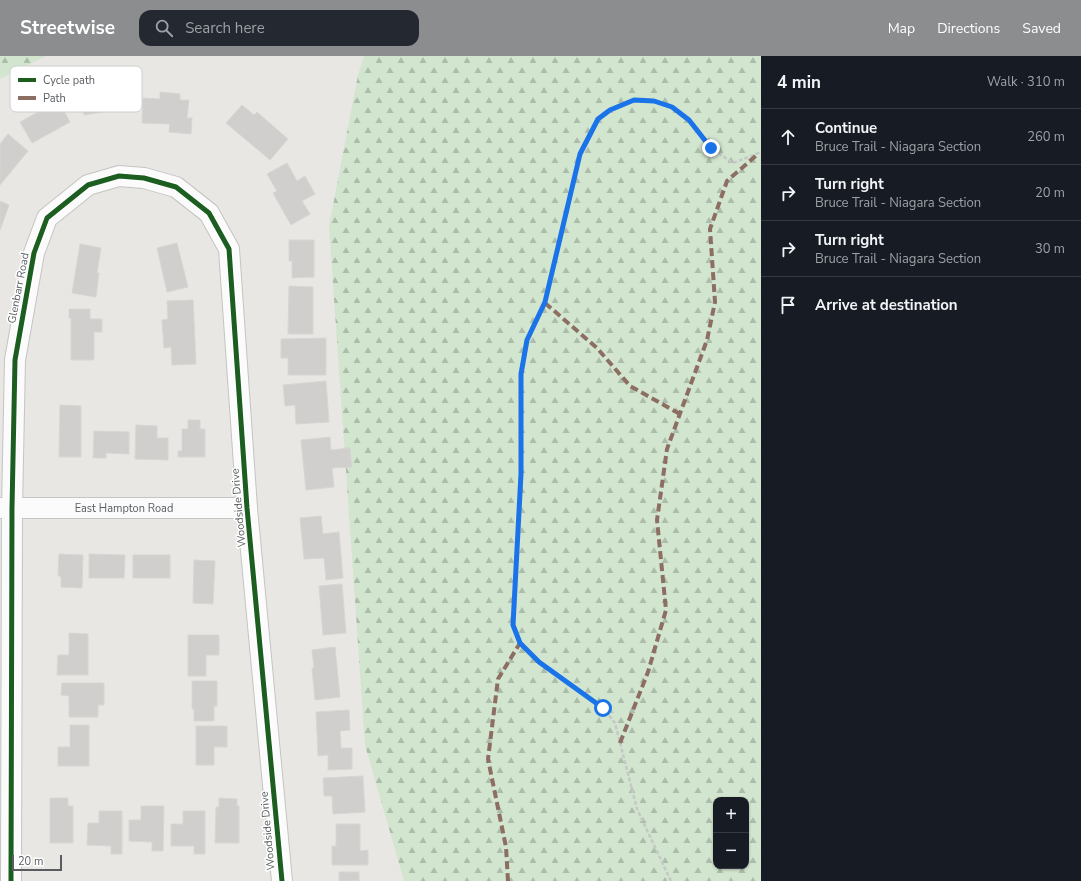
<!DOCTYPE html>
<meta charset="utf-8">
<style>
:root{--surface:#171b24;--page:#242831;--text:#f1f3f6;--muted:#9ea1a6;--line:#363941;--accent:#8b8d8e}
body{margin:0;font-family:"Nunito Sans",sans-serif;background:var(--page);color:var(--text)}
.controls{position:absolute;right:12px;bottom:12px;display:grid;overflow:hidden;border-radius:8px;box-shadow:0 1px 3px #0004}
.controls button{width:36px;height:36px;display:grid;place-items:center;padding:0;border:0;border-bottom:1px solid var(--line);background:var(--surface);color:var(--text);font:20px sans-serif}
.scale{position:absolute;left:12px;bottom:10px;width:50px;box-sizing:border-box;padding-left:4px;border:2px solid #595d61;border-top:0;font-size:11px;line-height:14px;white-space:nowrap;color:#595d61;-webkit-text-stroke:3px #fff;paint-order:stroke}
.stop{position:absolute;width:12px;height:12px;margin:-9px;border:3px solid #1a73e8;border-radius:50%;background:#fff}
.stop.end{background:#1a73e8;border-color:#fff;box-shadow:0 1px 4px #0008}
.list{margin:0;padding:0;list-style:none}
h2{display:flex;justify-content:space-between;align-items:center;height:52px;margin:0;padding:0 16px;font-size:17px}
h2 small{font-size:13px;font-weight:400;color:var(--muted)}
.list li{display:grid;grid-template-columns:26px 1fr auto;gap:12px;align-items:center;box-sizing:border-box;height:56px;padding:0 16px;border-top:1px solid var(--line)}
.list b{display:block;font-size:15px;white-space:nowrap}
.list p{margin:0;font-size:13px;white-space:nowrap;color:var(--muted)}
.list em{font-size:13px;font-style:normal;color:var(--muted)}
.icon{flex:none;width:22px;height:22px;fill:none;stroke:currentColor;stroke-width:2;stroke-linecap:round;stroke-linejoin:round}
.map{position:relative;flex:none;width:761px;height:825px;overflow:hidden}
header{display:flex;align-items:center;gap:24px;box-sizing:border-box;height:56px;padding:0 20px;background:var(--accent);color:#fff}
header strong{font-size:19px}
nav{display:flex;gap:22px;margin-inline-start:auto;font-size:14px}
.search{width:280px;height:36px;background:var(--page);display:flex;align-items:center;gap:10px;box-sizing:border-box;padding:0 14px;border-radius:12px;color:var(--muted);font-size:15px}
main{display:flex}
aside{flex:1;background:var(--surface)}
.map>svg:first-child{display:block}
.forest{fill:url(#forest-firs);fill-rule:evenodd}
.building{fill:#d0cfcd;stroke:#d8d6d2}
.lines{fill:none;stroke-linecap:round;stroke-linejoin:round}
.minor-casing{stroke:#c4c4c3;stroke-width:22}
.path{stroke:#c4c9c6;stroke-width:2.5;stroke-dasharray:4 2;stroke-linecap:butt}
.minor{stroke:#fcfbfb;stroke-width:20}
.quiet{stroke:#8d6e63;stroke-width:4;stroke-dasharray:8 4;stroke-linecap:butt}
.cycleway-casing{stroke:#fff;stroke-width:8}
.cycleway{stroke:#1b5e20;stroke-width:5}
.route{stroke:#1a73e8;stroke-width:5}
.labels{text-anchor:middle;stroke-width:3;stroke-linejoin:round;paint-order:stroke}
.street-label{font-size:11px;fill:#595d61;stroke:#fff}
.key{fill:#fff;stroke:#cdced0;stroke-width:1}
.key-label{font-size:11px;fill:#595d61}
</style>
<header>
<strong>Streetwise</strong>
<div class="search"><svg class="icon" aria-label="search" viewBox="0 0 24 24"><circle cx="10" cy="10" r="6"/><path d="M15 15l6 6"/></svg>Search here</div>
<nav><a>Map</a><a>Directions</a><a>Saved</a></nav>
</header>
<main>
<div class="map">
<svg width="761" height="825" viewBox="0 0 761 825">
<defs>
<pattern id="forest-firs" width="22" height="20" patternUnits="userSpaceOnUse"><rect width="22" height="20" fill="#d2e5ce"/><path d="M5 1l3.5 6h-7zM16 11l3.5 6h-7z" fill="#adbdab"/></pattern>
</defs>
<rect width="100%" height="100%" fill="#e9e7e3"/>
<g class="forest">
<path d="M0,0H46L0,23Z"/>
<path d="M364,0H761V825H404L365,689L329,170L358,19ZM716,744H746V810H716Z"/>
</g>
<g class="building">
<path d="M130,14L133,36L113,38V32L106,33L109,55L84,59L79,21Z"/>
<path d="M160,36L180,38V44H189L187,62H192L191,78L169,76L170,68L142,67L143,42L160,43Z"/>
<path d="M60,48L70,66L32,87L20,66L49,50L51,53Z"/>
<path d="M242,49L254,59L257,56L288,83L270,104L226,67Z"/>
<path d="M8,78L28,95L0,129V88Z"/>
<path d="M287,107L297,125L305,120L315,138L302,145L310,158L291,169L273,137L277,135L267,118Z"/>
<path d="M0,145L9,149L0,174Z"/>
<path d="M289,184H314V221L292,222V205H289Z"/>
<path d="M177,187L188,231L167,236L157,192Z"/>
<path d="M80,188L101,192L97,217H99L96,241L72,237Z"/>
<path d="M289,230L313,231V278H288Z"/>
<path d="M193,244L196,308L172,309L171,291L164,292L162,264L168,263L167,245Z"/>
<path d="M69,253H90V263H102V276H94V304H71V262H69Z"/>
<path d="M326,282V319H288V302H281V283Z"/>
<path d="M326,325L329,366L296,368L295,349L285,350L283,329Z"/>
<path d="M60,349L81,350V401H59Z"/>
<path d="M188,364H200V373H205V401H178V395H182V373H188Z"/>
<path d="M136,369L157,370V382H168V404L135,403Z"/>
<path d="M94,375L129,376V398L106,397V402H93Z"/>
<path d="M330,381L331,394L350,392L352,411L332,412L334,431L306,434L301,384Z"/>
<path d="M321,460L323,478L339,476L343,522L326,524L324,502L304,503L300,462Z"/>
<path d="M59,498L83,499L82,532L61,531V520H58Z"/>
<path d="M89,498L125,499L124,522H89Z"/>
<rect x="133" y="499" width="37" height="23"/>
<path d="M194,504L215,505L213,548L193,547Z"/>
<path d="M342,528L346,577L323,579L319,530Z"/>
<path d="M69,577L88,578V619H57L58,599H69Z"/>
<path d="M188,579H219V599H206V620H188Z"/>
<path d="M335,591L340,641L315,644L312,612H314L312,594Z"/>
<path d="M192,625H217V650H214V665H194V653H192Z"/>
<path d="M62,627H104V649H98V661H69V640L61,639Z"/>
<path d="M349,654L350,674L340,675L341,692H352V713L328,714V699L318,700L316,656Z"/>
<path d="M70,669H89V710H58V691H70Z"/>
<path d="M196,670H227V691H214V709H196Z"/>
<path d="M363,720L365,756L333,758L332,740H324L323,722Z"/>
<path d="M50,742H68V750H73V787H50Z"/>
<path d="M219,742L237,743V750H239V787H215L216,751H219Z"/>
<path d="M141,750H164L163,795H152V786L129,785V764H141Z"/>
<path d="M99,755H122V798H111V790L87,789L88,767H99Z"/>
<path d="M183,755H205V798H194V790H171V768H183Z"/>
<path d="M336,768H360V795L368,794V809H332V790H336Z"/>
<rect x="339" y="816" width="20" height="9"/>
</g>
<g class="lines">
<g class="minor-casing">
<g id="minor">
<path id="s1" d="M0,452H247"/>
<path d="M11,825L12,452L15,304L34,197L47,162L88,129L119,120L144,122L176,131L209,157L229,193L247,452L282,825"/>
</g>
</g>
<path class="path" d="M671,825L637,753L615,667L603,652L539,606L520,587L513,569L521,418V318L527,284L545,247L580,98L598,63L610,54L634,44L654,45L673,51L689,64L711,92L733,107L761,96"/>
<use href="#minor" class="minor"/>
<g class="quiet">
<path d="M545,247L597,292L630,330L680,358"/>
<path d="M620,687L648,616L666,554L657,464L667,393L707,284L715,246L710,173L727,125L758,98"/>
<path d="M508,825L506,791L488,703L498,623L520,587"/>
</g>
<g class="cycleway-casing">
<path id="cycleway" d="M11,825L12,452L15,304L34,197L47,162L88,129L119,120L144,122L176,131L209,157L229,193L247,452L282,825"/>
</g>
<use href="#cycleway" class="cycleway"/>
</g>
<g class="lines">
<path class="route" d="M603,652L539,606L520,587L513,569L521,418V318L527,284L545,246L580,98L598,63L610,54L634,44L654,45L672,51L689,64L711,92"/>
</g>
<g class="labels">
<g class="street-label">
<text transform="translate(18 232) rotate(-79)" y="4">Glenbarr Road</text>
<text dy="4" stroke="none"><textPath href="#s1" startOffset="124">East Hampton Road</textPath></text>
<text transform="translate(238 452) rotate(-95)" y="4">Woodside Drive</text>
<text transform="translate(267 775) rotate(-95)" y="4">Woodside Drive</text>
</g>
</g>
<rect x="10" y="10" width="132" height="46" rx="6" class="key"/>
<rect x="18" y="22" width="18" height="4" fill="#1b5e20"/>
<rect x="18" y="40" width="18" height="4" fill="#8d6e63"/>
<g class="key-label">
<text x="43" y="28">Cycle path</text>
<text x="43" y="46">Path</text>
</g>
</svg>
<div class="controls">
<button>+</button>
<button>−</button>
</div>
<div class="scale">20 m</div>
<div class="stop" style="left:603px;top:652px"></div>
<div class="stop end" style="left:711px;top:92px"></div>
</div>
<aside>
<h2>4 min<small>Walk · 310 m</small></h2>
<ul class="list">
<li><svg class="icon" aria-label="ahead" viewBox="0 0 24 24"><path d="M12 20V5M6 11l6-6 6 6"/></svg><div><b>Continue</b><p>Bruce Trail - Niagara Section</p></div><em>260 m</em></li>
<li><svg class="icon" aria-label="right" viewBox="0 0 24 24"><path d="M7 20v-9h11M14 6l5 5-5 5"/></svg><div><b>Turn right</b><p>Bruce Trail - Niagara Section</p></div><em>20 m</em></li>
<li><svg class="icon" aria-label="right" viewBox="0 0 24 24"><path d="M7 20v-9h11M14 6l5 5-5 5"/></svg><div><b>Turn right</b><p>Bruce Trail - Niagara Section</p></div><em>30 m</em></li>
<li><svg class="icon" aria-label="arrive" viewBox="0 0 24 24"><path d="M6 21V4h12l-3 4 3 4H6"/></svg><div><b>Arrive at destination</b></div></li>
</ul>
</aside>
</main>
